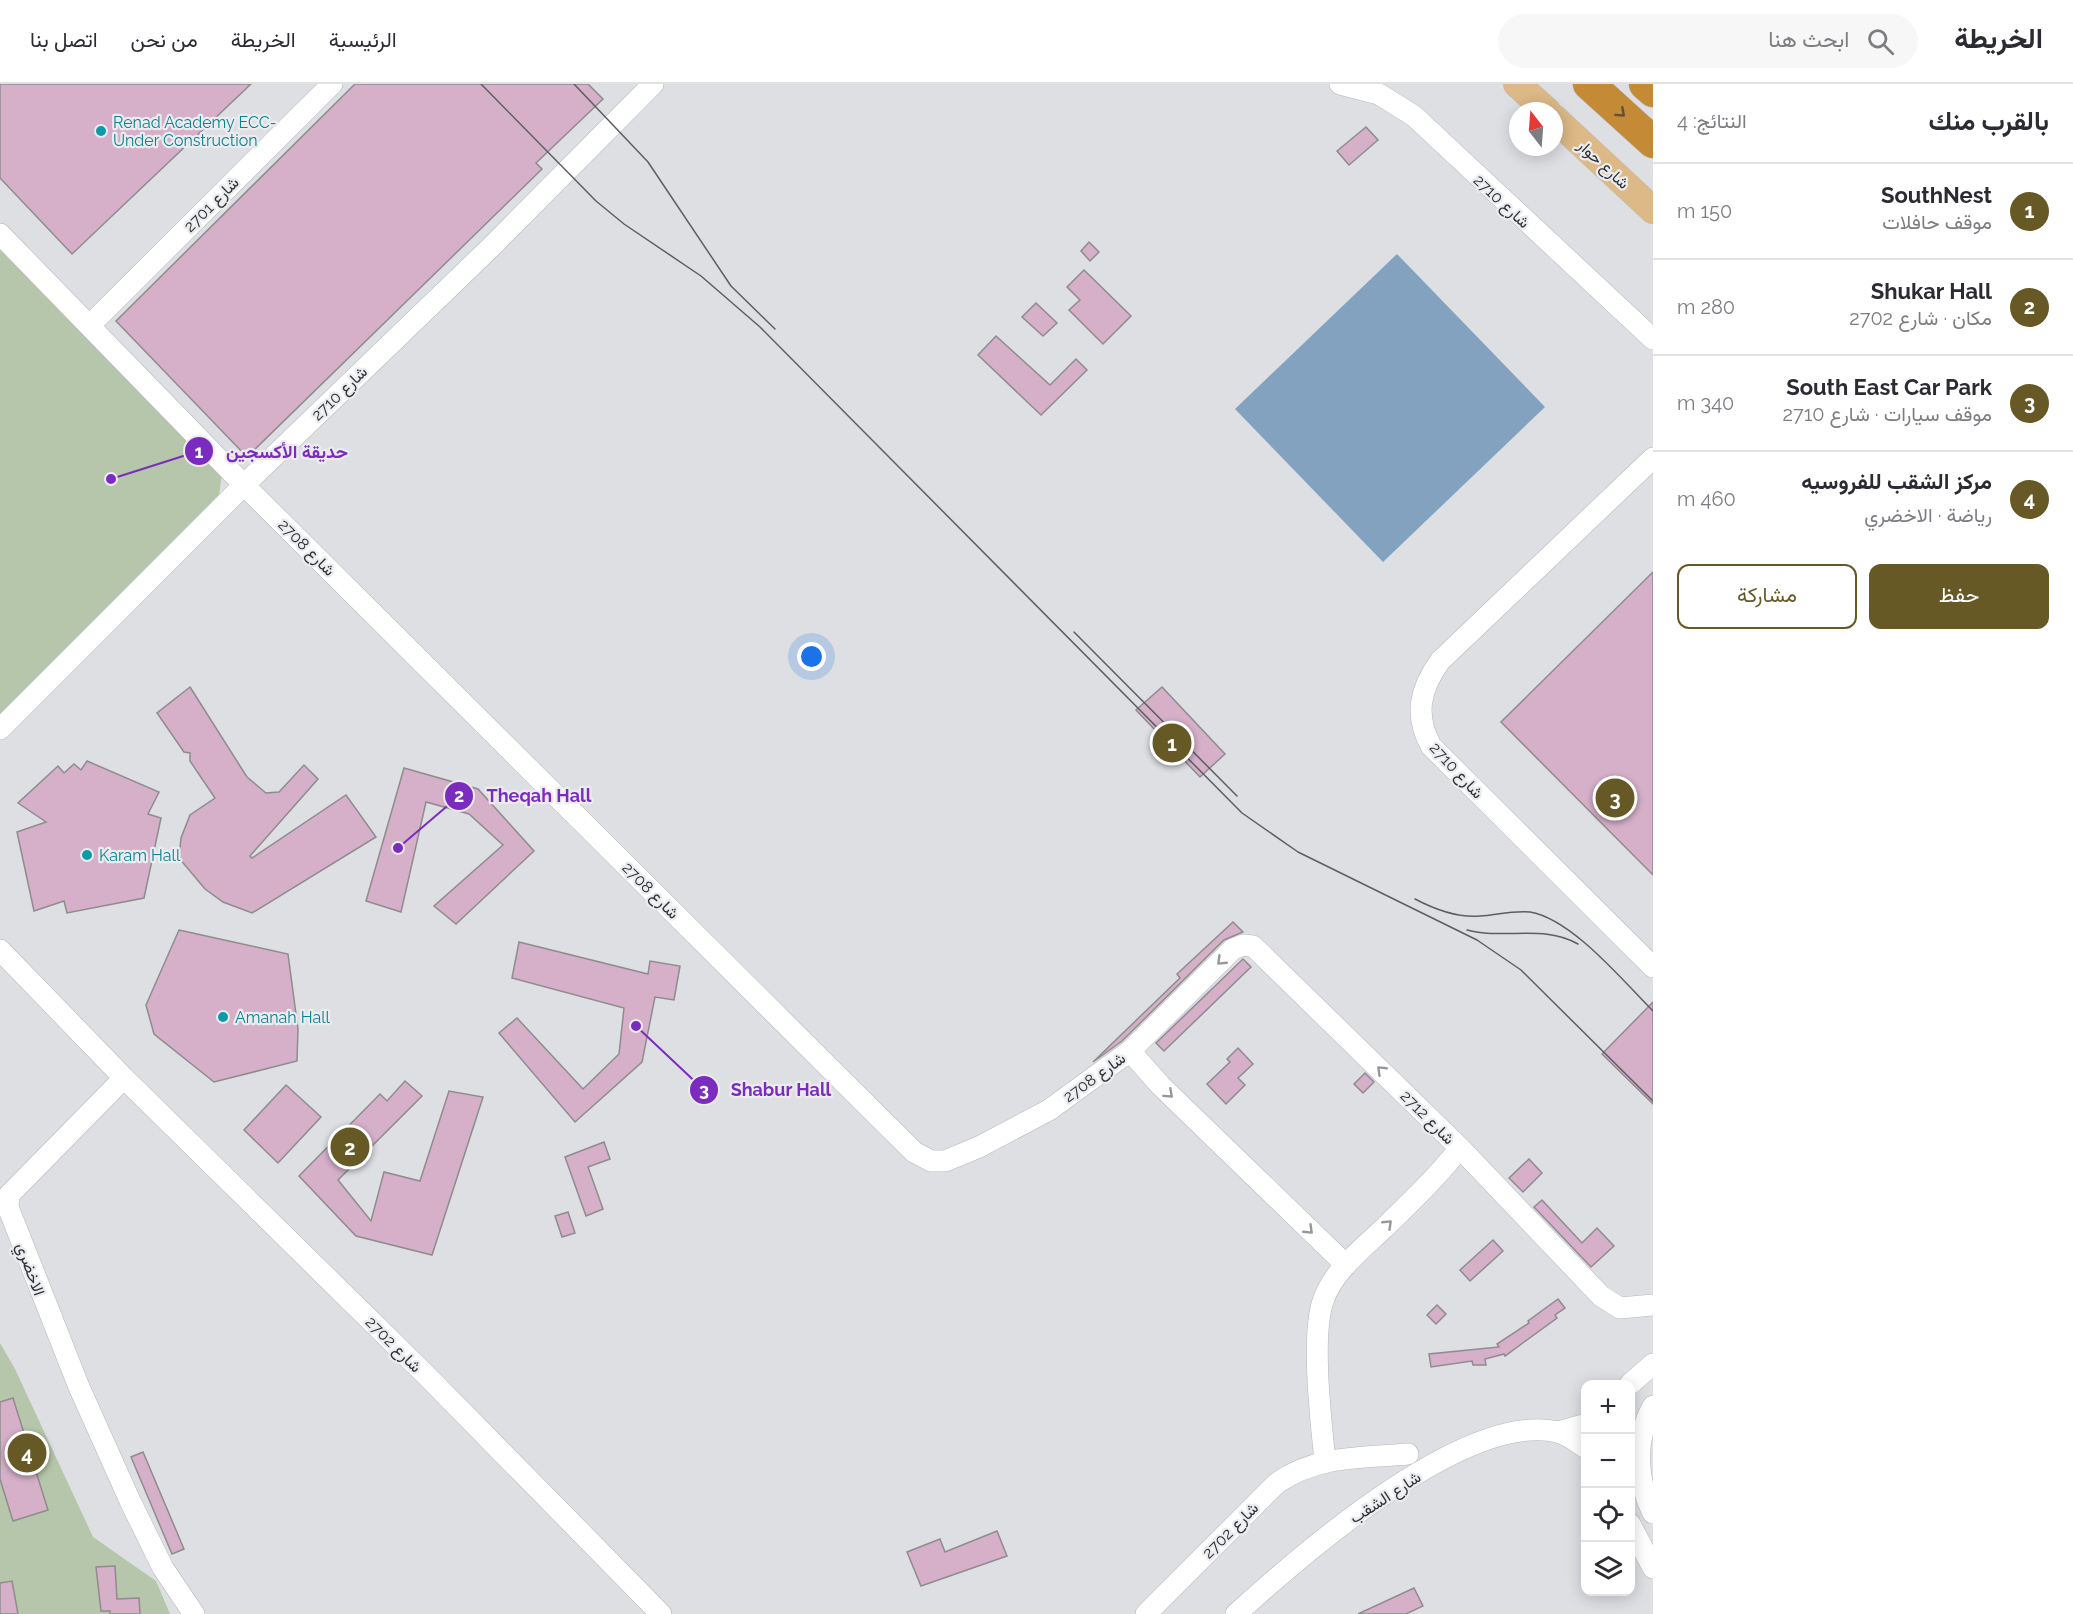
<!DOCTYPE html>
<html lang="ar">
<meta charset="utf-8">
<style>
:root{--surface:#fff;--page:#f7f7f7;--text:#2b2b33;--muted:#7c7c81;--line:#e1e1e2;--accent:#675926}
body{margin:0;font-family:Raleway,Vazirmatn,sans-serif;background:var(--page);color:var(--text);direction:rtl}
.controls{position:absolute;right:18px;bottom:18px;display:grid;overflow:hidden;border-radius:12px;box-shadow:0 3px 15px #0003}
.controls button{width:54px;height:54px;display:grid;place-items:center;padding:0;border:0;border-bottom:2px solid var(--line);background:var(--surface);color:var(--text);font:30px sans-serif}
.compass{position:absolute;left:1509px;top:18px;width:54px;height:54px;border-radius:50%;background:var(--surface);box-shadow:0 3px 15px #0003;rotate:343deg}
.you{position:absolute;left:812px;top:573px;width:21px;height:21px;margin:-15px;border:4px solid #fff;border-radius:50%;background:#1a73e8;box-shadow:0 0 0 9px #1a73e833}
.badge{display:grid;place-items:center;width:39px;height:39px;border-radius:50%;background:var(--accent);color:#fff;font-size:20px;font-weight:700}
.pin{position:absolute;translate:-50% -50%;border:3px solid #fff;box-shadow:0 2px 6px #0006}
.list{margin:0;padding:0;list-style:none}
h2{display:flex;justify-content:space-between;align-items:center;height:78px;margin:0;padding:0 24px;font-size:26px}
h2 small{font-size:20px;font-weight:400;color:var(--muted)}
.list li{display:grid;grid-template-columns:39px 1fr auto;gap:18px;align-items:center;box-sizing:border-box;height:96px;padding:0 24px;border-top:2px solid var(--line)}
.list b{display:block;font-size:22px;white-space:nowrap}
.list p{margin:0;font-size:20px;white-space:nowrap;color:var(--muted)}
.list em{font-size:20px;font-style:normal;color:var(--muted)}
.actions{display:flex;gap:12px;padding:18px 24px}
.actions a{flex:1;padding:14px 0;border:2px solid var(--accent);border-radius:12px;text-align:center;font-size:21px;color:var(--accent)}
.actions .main{background:var(--accent);color:#fff}
.icon{flex:none;width:33px;height:33px;fill:none;stroke:currentColor;stroke-width:2;stroke-linecap:round;stroke-linejoin:round}
.map{position:relative;flex:none;width:1653px;height:1530px;overflow:hidden;direction:ltr}
header{display:flex;align-items:center;gap:36px;box-sizing:border-box;height:84px;padding:0 30px;background:var(--surface);border-bottom:2px solid var(--line)}
header strong{font-size:28px}
nav{display:flex;gap:33px;margin-inline-start:auto;font-size:21px}
.search{width:420px;height:54px;background:var(--page);display:flex;align-items:center;gap:15px;box-sizing:border-box;padding:0 21px;border-radius:33px;color:var(--muted);font-size:22px}
main{display:flex}
aside{flex:1;background:var(--surface)}
.map>svg:first-child{display:block}
.green{fill:#b6c6aa}
.water{fill:#82a2c0}
.building{fill:#d6b0c9;stroke:#8f8b8e;stroke-width:1.5}
.lines{fill:none;stroke-linecap:round;stroke-linejoin:round}
.minor-casing{stroke:#b5b7bb;stroke-width:22}
.major-casing{stroke:#bcbcbd;stroke-width:28}
.highway-casing{stroke:#bcbcbd;stroke-width:33}
.minor{stroke:#fff;stroke-width:21}
.major{stroke:#dcb986;stroke-width:27}
.highway{stroke:#c58a36;stroke-width:32}
.tram{stroke:#5d5e60;stroke-width:1.5}
.oneway{stroke:#634f32}
.oneway2{stroke:#969798}
.culture-dot{fill:#0f9aa8;stroke:#ebecf0;stroke-width:2}
.labels{text-anchor:middle;stroke-width:4.5;stroke-linejoin:round;paint-order:stroke}
.culture-label{font-size:16px;fill:#0d838f;stroke:#ebecf0;text-anchor:start}
.street-label{font-size:16px;fill:#2e2f30;stroke:#ebecf0}
.leader{fill:none;stroke:#7b2cbf;stroke-width:2}
.callout-dot{fill:#7b2cbf;stroke:#ebecf0;stroke-width:2}
.mark-label{font-size:18px;text-anchor:middle;font-weight:bold;fill:#fff}
.callout-label{font-size:18px;text-anchor:middle;font-weight:bold;fill:#7b2cbf;stroke:#ebecf0;stroke-width:4.5;stroke-linejoin:round;paint-order:stroke}
</style>
<header>
<strong>الخريطة</strong>
<div class="search"><svg class="icon" aria-label="search" viewBox="0 0 24 24"><circle cx="10" cy="10" r="6"/><path d="M15 15l6 6"/></svg>ابحث هنا</div>
<nav><a>الرئيسية</a><a>الخريطة</a><a>من نحن</a><a>اتصل بنا</a></nav>
</header>
<main>
<aside>
<h2>بالقرب منك<small>النتائج: 4</small></h2>
<ul class="list">
<li><span class="badge">1</span><div><b>SouthNest</b><p>موقف حافلات</p></div><em>150 m</em></li>
<li><span class="badge">2</span><div><b>Shukar Hall</b><p>مكان · شارع 2702</p></div><em>280 m</em></li>
<li><span class="badge">3</span><div><b>South East Car Park</b><p>موقف سيارات · شارع 2710</p></div><em>340 m</em></li>
<li><span class="badge">4</span><div><b>مركز الشقب للفروسيه</b><p>رياضة · الاخضري</p></div><em>460 m</em></li>
</ul>
<div class="actions"><a class="main">حفظ</a><a>مشاركة</a></div>
</aside>
<div class="map">
<svg width="1653" height="1530" viewBox="0 0 1653 1530">
<rect width="100%" height="100%" fill="#dddfe3"/>
<g class="green">
<path d="M0,161L222,389L219,412L0,630Z"/>
<path d="M0,1259L15,1285L93,1453L156,1497L170,1530H0Z"/>
</g>
<path class="water" d="M1397,170L1545,323L1383,478L1235,325Z"/>
<g class="building">
<path d="M0,0H251L72,170L0,94Z"/>
<path d="M355,0H588L603,15L536,79L542,85L247,373L116,237Z"/>
<path d="M1366,43L1378,56L1349,81L1337,67Z"/>
<path d="M1089,158L1099,168L1090,177L1081,167Z"/>
<path d="M1084,186L1131,232L1103,260L1069,226L1080,216L1067,203Z"/>
<path d="M1036,219L1057,239L1043,252L1022,233Z"/>
<path d="M996,252L1050,301L1076,275L1087,286L1041,331L978,271Z"/>
<path d="M1653,488V791L1501,638Z"/>
<path d="M190,603L247,693L266,709L279,708L304,681L318,695L250,772L252,774L346,711L376,753L252,829L223,818L205,805L179,774L181,754L190,731L215,714L190,677V669L184,668L157,629Z"/>
<path d="M1162,603L1225,670L1200,693L1136,626Z"/>
<path d="M87,677L159,708L148,730L161,734L144,814L67,829L64,817L34,827L17,748L46,738L18,719L58,682L64,689L74,680L81,686Z"/>
<path d="M404,684L478,705L534,767L456,840L434,822L503,761L469,730L426,718L401,828L366,817Z"/>
<path d="M1233,838L1243,848L1224,856L1122,957L1093,978L1180,894L1177,890Z"/>
<path d="M179,846L288,870L298,945L297,977L214,998L154,950L146,921Z"/>
<path d="M519,858L648,890L650,877L680,882L674,916L655,913L642,978L575,1038L499,949L517,934L583,1005L619,970L624,924L512,894Z"/>
<path d="M1243,875L1251,883L1164,967L1156,959Z"/>
<path d="M1653,918V1020L1602,970Z"/>
<path d="M1238,964L1253,980L1238,994L1245,1001L1226,1020L1207,1000L1230,978L1227,975Z"/>
<path d="M1365,989L1374,998L1363,1009L1354,1000Z"/>
<path d="M405,997L422,1012L338,1096L371,1137L384,1088L420,1097L449,1007L483,1013L432,1171L356,1152L299,1092L380,1010L387,1017Z"/>
<path d="M286,1001L321,1033L278,1079L244,1046Z"/>
<path d="M604,1058L610,1075L588,1083L603,1125L586,1132L565,1073Z"/>
<path d="M1529,1075L1542,1089L1523,1108L1509,1094Z"/>
<path d="M1542,1116L1582,1159L1597,1144L1614,1162L1591,1183L1534,1123Z"/>
<path d="M568,1128L575,1149L562,1153L555,1132Z"/>
<path d="M1493,1156L1503,1167L1470,1197L1460,1186Z"/>
<path d="M1558,1215L1565,1224L1555,1231L1557,1234L1505,1272L1504,1270L1485,1275L1486,1281H1473L1472,1277L1431,1283L1429,1270L1499,1263L1497,1260L1529,1239L1528,1237Z"/>
<path d="M1437,1221L1446,1230L1436,1240L1427,1231Z"/>
<path d="M13,1314L48,1426L13,1437L0,1395V1318Z"/>
<path d="M143,1368L184,1465L172,1470L131,1373Z"/>
<path d="M997,1447L1007,1472L921,1502L907,1468L940,1455L945,1468Z"/>
<path d="M115,1482L117,1515L139,1514L140,1530H110V1527H101L96,1483Z"/>
<path d="M12,1497L18,1530H0V1499Z"/>
<path d="M1414,1504L1423,1522L1406,1530H1358Z"/>
</g>
<g class="lines">
<g class="minor-casing">
<g id="minor">
<path d="M1340,0L1379,10L1414,32L1653,255"/>
<path d="M0,150L244,401L914,1068L931,1077H945L979,1063L1049,1026L1130,967L1233,865L1243,861L1253,862L1460,1064C1437,1093 1411,1118 1384,1144C1362,1165 1333,1187 1323,1217C1311,1252 1321,1338 1325,1377"/>
<path d="M90,241L332,0"/>
<path d="M1653,374L1440,577C1420,605 1414,631 1431,662L1653,883"/>
<path d="M0,645L244,401L489,165L653,0"/>
<path d="M0,866L124,994L427,1292L661,1530"/>
<path d="M1130,967L1161,1002L1346,1181"/>
<path d="M124,994L9,1111L8,1123L79,1303L131,1419L163,1484L194,1530"/>
<path d="M1460,1064L1601,1212L1620,1224L1653,1221"/>
<path d="M1630,1300L1653,1280"/>
<path d="M1653,1322C1634,1356 1636,1395 1653,1429"/>
<path d="M1558,1348L1586,1340"/>
<path d="M1630,1440L1653,1484"/>
<path d="M1146,1530L1277,1399C1317,1371 1362,1374 1408,1370"/>
<path d="M1236,1530C1301,1471 1466,1326 1558,1348C1568,1351 1577,1358 1586,1364"/>
</g>
</g>
<g class="major-casing">
<g id="major">
<path d="M1517,0L1547,27"/>
<path d="M1554,34L1653,126"/>
</g>
</g>
<g class="highway-casing">
<g id="highway">
<path d="M1589,0L1653,58"/>
<path d="M1645,0L1653,7"/>
</g>
</g>
<use href="#minor" class="minor"/>
<use href="#major" class="major"/>
<use href="#highway" class="highway"/>
<g class="tram">
<path d="M481,0L596,117L624,140L701,192L760,243L1242,729L1298,768L1477,856L1521,886L1653,1017"/>
<path d="M574,0L648,78L731,202L775,245"/>
<path d="M1074,548L1237,712"/>
<path d="M1415,815C1434,825 1458,834 1480,832C1496,831 1514,826 1530,828C1572,835 1623,897 1653,927"/>
<path d="M1467,846C1504,856 1544,840 1578,860"/>
</g>
</g>
<defs><path id="oneway-chevron" d="M-2-3.5L2.5 0L-2 3.5" fill="none" stroke-width="1.6" stroke-linecap="round" stroke-linejoin="round" transform="scale(1.5)"/></defs>
<use class="oneway" href="#oneway-chevron" transform="translate(1621 29) rotate(42)"/>
<g class="oneway2">
<use href="#oneway-chevron" transform="translate(1221 877) rotate(136)"/>
<use href="#oneway-chevron" transform="translate(1381 986) rotate(-136)"/>
<use href="#oneway-chevron" transform="translate(1169 1010) rotate(42)"/>
<use href="#oneway-chevron" transform="translate(1388 1140) rotate(-44)"/>
<use href="#oneway-chevron" transform="translate(1309 1146) rotate(44)"/>
</g>
<g class="culture-dot">
<circle cx="101" cy="47" r="6"/>
<circle cx="87" cy="771" r="6"/>
<circle cx="223" cy="933" r="6"/>
</g>
<g class="labels">
<g class="culture-label">
<text x="113" y="44">Renad Academy ECC-<tspan x="113" dy="18">Under Construction</tspan></text>
<text x="99" y="777">Karam Hall</text>
<text x="235" y="939">Amanah Hall</text>
</g>
<g class="street-label">
<text transform="translate(1604 80) rotate(43)" y="6">شارع حوار</text>
<text transform="translate(1502 117) rotate(43)" y="6">شارع 2710</text>
<text transform="translate(211 120) rotate(-45)" y="6">شارع 2701</text>
<text transform="translate(339 309) rotate(-44)" y="6">شارع 2710</text>
<text transform="translate(307 463) rotate(45)" y="6">شارع 2708</text>
<text transform="translate(1457 686) rotate(47)" y="6">شارع 2710</text>
<text transform="translate(651 806) rotate(45)" y="6">شارع 2708</text>
<text transform="translate(1094 993) rotate(-36)" y="6">شارع 2708</text>
<text transform="translate(1428 1033) rotate(45)" y="6">شارع 2712</text>
<text transform="translate(31 1185) rotate(70)" y="6">الاخضري</text>
<text transform="translate(394 1260) rotate(45)" y="6">شارع 2702</text>
<text transform="translate(1385 1413) rotate(-33)" y="6">شارع الشقب</text>
<text transform="translate(1230 1446) rotate(-45)" y="6">شارع 2702</text>
</g>
</g>
<path class="leader" d="M111 395L199 367M398 764L459 712M636 942L704 1006"/>
<g class="callout-dot">
<circle cx="111" cy="395" r="6"/>
<circle cx="398" cy="764" r="6"/>
<circle cx="636" cy="942" r="6"/>
<circle cx="199" cy="367" r="15"/>
<circle cx="459" cy="712" r="15"/>
<circle cx="704" cy="1006" r="15"/>
</g>
<g class="mark-label">
<text x="199" y="374">1</text>
<text x="459" y="718">2</text>
<text x="704" y="1012">3</text>
</g>
<g class="callout-label">
<text x="287" y="374">حديقة الأكسجين</text>
<text x="539" y="718">Theqah Hall</text>
<text x="781" y="1012">Shabur Hall</text>
</g>
</svg>
<div class="controls">
<button>+</button>
<button>−</button>
<button><svg class="icon" aria-label="locate" viewBox="0 0 24 24"><circle cx="12" cy="12" r="6"/><path d="M12 2v4M12 18v4M2 12h4M18 12h4"/></svg></button>
<button><svg class="icon" aria-label="layers" viewBox="0 0 24 24"><path d="M12 4l9 5-9 5-9-5zM3 14l9 5 9-5"/></svg></button>
</div>
<svg class="compass" viewBox="-18 -18 36 36"><path d="M0-13l5 13h-10z" fill="#e53935"/><path d="M0 13l5-13h-10z" fill="#7c7c81"/></svg>
<div class="you"></div>
<div class="pin badge" style="left:1172px;top:659px">1</div>
<div class="pin badge" style="left:350px;top:1063px">2</div>
<div class="pin badge" style="left:1615px;top:714px">3</div>
<div class="pin badge" style="left:27px;top:1369px">4</div>
</div>
</main>
